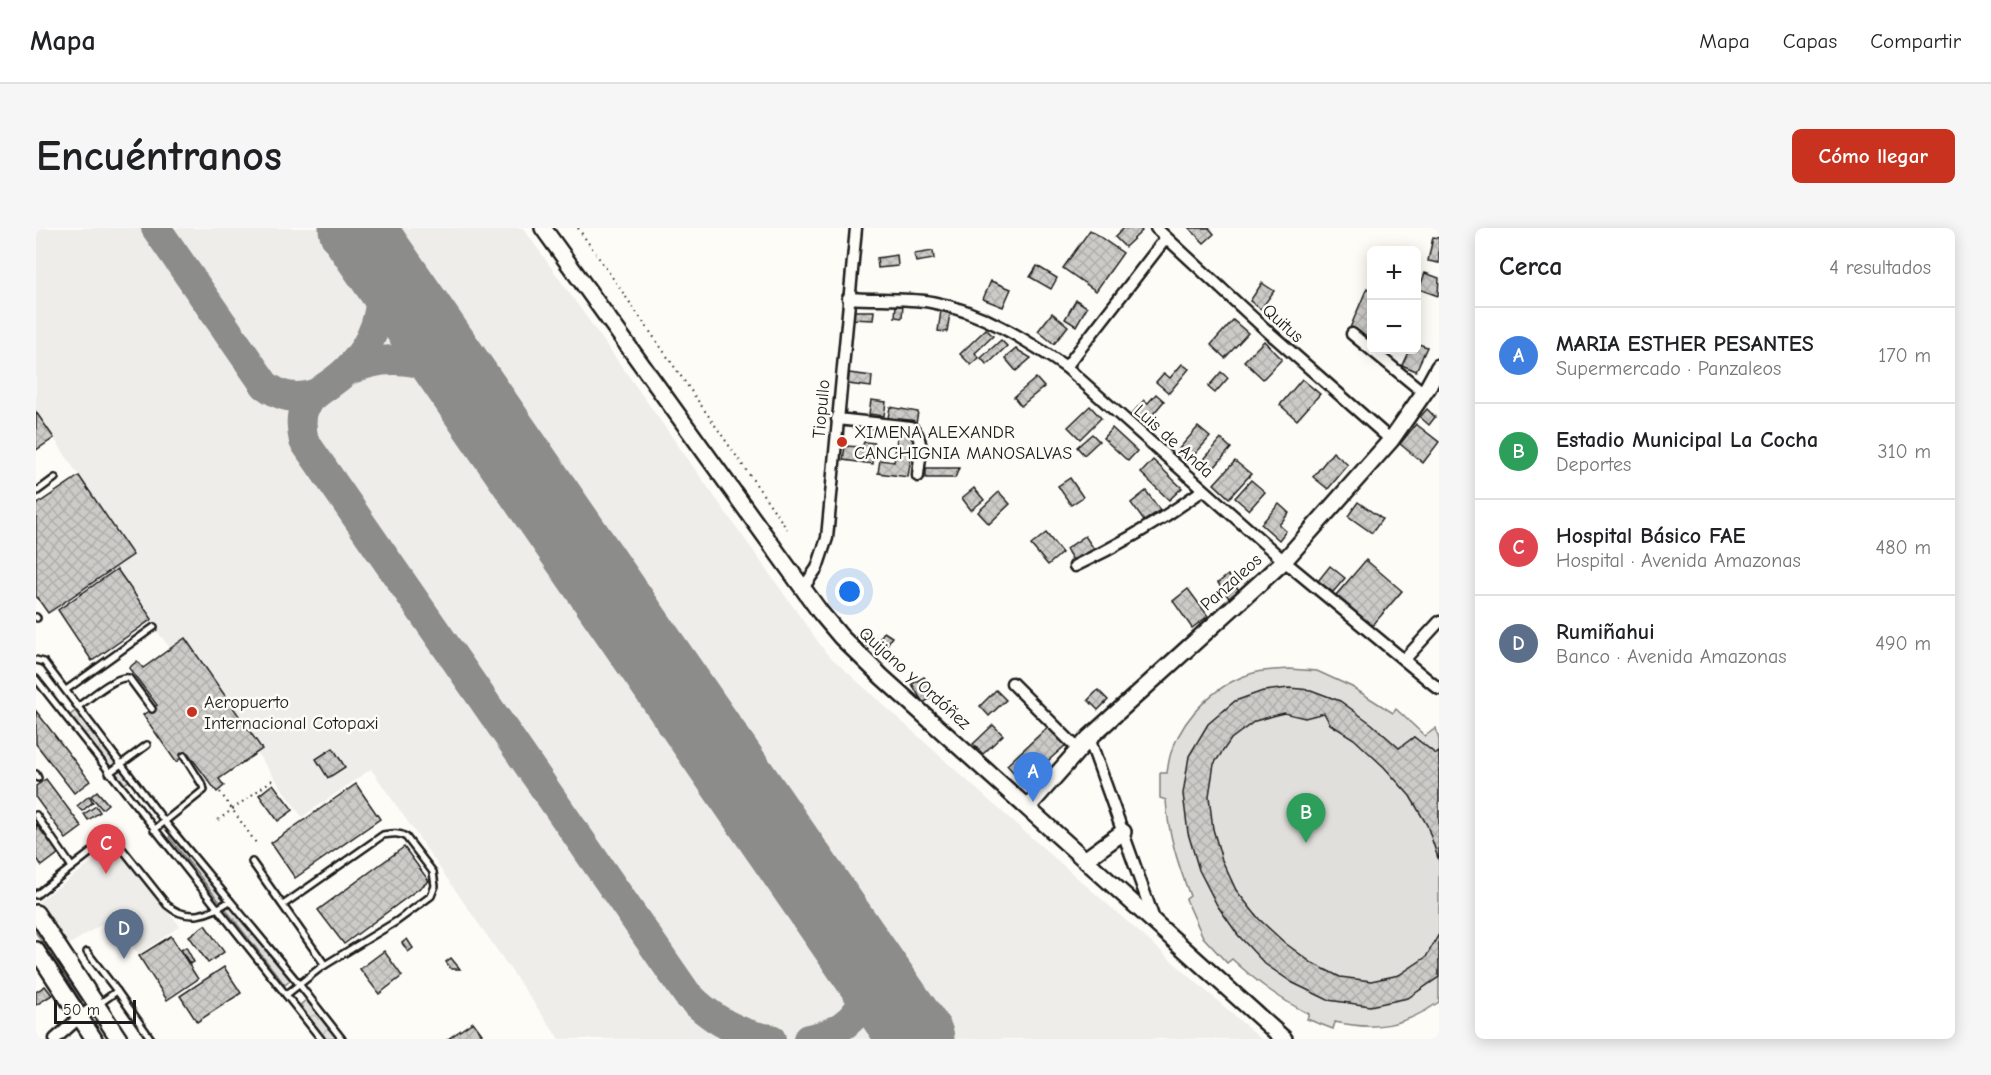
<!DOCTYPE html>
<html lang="es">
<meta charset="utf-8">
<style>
:root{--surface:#fff;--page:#f6f6f6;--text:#202124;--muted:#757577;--line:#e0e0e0;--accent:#c8321e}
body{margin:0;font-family:"Comic Neue",sans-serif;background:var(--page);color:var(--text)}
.controls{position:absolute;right:18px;top:18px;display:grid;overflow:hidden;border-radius:9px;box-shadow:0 3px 15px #0003}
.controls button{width:54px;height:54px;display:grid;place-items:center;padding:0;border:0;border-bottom:2px solid var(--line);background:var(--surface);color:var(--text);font:30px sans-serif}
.scale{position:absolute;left:18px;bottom:15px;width:82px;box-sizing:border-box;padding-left:6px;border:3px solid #1c1c1c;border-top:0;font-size:16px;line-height:21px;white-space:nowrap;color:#1c1c1c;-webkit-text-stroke:4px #fdfcf7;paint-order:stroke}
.you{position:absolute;left:814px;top:364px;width:21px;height:21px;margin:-15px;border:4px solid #fff;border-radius:50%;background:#1a73e8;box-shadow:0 0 0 9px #1a73e833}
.badge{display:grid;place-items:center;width:39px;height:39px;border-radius:50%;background:var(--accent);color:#fff;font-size:20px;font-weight:700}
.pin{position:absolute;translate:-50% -50px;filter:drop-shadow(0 2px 3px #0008)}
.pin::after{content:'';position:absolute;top:32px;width:21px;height:18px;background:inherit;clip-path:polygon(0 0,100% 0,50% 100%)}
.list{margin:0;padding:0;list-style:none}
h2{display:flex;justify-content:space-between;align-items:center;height:78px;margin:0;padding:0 24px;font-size:26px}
h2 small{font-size:20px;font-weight:400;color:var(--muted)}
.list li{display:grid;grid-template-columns:39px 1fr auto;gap:18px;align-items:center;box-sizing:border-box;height:96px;padding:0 24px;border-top:2px solid var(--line)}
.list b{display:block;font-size:22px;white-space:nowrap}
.list p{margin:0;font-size:20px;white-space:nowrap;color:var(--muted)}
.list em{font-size:20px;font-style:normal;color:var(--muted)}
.map{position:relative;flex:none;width:1403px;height:811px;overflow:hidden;border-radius:9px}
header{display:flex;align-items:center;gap:36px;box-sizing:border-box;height:84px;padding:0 30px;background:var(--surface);border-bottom:2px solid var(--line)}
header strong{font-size:28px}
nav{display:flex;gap:33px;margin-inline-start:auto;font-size:21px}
.intro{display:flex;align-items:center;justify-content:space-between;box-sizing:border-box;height:144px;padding:0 36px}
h1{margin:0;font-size:42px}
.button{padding:15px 27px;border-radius:9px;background:var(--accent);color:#fff;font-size:21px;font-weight:700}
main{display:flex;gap:36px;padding:0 36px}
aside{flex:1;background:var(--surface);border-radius:9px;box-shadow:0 3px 15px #0003}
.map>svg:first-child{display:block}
.built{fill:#eeede9}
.grass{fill:#e0dfdb;stroke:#7e7e7c;stroke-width:1.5}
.park{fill:url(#park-crowns);stroke:#7e7e7c;stroke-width:1.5}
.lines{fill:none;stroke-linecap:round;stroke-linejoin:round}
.taxiway{stroke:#8c8c8a;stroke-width:30}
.runway{stroke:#8c8c8a;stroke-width:75}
.building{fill:url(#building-cross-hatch);stroke:#1c1c1c;stroke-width:1.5}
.lane-casing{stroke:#1c1c1c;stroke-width:10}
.street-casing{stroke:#1c1c1c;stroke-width:15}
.secondary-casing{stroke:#1c1c1c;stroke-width:20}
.path{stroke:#1c1c1c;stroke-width:2;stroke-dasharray:1.5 4.5;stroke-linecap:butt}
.lane{stroke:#fdfcf7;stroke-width:5}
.street{stroke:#fdfcf7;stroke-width:10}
.secondary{stroke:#fdfcf7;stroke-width:15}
.poi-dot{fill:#c8321e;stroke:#fdfcf7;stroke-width:2}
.labels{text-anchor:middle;stroke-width:5;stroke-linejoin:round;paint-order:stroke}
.street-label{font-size:18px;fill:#1c1c1c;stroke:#fdfcf7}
.poi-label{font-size:18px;fill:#1c1c1c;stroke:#fdfcf7;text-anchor:start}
</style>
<header>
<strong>Mapa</strong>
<nav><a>Mapa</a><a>Capas</a><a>Compartir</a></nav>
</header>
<div class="intro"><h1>Encuéntranos</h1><a class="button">Cómo llegar</a></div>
<main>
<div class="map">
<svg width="1403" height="811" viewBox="0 0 1403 811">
<defs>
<pattern id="park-crowns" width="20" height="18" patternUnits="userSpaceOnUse" patternTransform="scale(1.5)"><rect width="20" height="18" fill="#e0dfdb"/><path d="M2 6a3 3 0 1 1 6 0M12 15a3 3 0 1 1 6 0" fill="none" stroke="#c0bfbb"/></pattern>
<pattern id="building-cross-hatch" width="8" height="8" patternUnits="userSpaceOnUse" patternTransform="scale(1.5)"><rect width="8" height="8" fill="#cccbc8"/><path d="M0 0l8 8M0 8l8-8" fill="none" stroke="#afaeab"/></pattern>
</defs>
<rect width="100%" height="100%" fill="#fdfcf7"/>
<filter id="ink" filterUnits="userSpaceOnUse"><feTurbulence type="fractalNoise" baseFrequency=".0167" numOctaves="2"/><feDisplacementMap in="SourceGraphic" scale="12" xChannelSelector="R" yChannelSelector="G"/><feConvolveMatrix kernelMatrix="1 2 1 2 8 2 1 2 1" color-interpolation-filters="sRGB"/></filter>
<g filter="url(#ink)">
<g class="built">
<path d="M0,0H487L790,425L956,575L1225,811H523L335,541L266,589L221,525L183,551L188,558L181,564L153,526L140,534L107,487L121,477L93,440L101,433L107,439L134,420L118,399L116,391L56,433L22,382L12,385L0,277L43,248L18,210L0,222Z"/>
<path d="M77,619L144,698L103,726L73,692L32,717L3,673Z"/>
</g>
<path class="grass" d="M1253,441L1281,443L1316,459L1357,485L1360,481L1389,508L1400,500L1403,512V774C1369,798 1339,803 1299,794L1297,801L1271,791L1273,786C1242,770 1222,755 1196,731L1191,735L1167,709L1150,671L1154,668C1142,636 1132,606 1130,572L1124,570V545H1131C1132,538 1133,529 1136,522C1150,485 1182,454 1221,444C1231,442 1243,442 1253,441Z"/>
<g class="park">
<path d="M39,483L94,552L87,557L33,488Z"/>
<path d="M140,603L255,752L249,757L133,609Z"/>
<path d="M0,697L48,772L45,773L0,705Z"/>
<path d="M270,772L301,811H290L264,777Z"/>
</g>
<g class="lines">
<g class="taxiway">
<path d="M120,0L229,157C245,169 259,172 278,166"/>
<path d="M323,4C330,17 339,31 342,46C350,81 337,117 311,142C285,168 257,166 268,213L651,766C674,790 702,807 735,811"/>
<path d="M311,143C347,126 390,128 422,155C432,164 439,174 447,184"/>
<path d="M772,811C810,805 825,784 840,751"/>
</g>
<path class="runway" d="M320,0L881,811"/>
</g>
<g class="building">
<path d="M1088,0H1103L1106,3L1089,19L1079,9Z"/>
<path d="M1153,0H1173L1178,6L1168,15Z"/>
<path d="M1054,2L1087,25L1060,63L1027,40Z"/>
<path d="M1397,9L1403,10V35L1392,33Z"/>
<path d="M897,23L898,31L880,34L878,26Z"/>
<path d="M861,27L862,38L842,40L841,30Z"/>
<path d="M1001,38L1021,50L1015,61L994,49Z"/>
<path d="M1389,45L1403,50L1402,68L1383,61Z"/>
<path d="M955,53L975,61L967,79L947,71Z"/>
<path d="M1226,55L1238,63L1225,81L1214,73Z"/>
<path d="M1331,60L1336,65V100L1331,113L1314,100Z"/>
<path d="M1040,72L1051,79L1040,98L1029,91Z"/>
<path d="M860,77H867L866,90L859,89Z"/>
<path d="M815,83H838L837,92L815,91Z"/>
<path d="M905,83L914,85L911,104L902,103Z"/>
<path d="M1016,85L1032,98L1018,116L1002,103Z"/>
<path d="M1197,92L1212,105L1189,130L1175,117Z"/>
<path d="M950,101L957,108L939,125L943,130L935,137L924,126Z"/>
<path d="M965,112L971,118L951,137L945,130Z"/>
<path d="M1228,113L1246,131L1227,151L1208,133Z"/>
<path d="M1380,115L1391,119L1380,143L1366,137L1373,122H1380Z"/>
<path d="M980,121L995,130L980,143L969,130Z"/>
<path d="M1146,136L1153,141L1133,165L1120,154L1128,145L1134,150Z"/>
<path d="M1185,144L1192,150L1179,165L1172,159Z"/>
<path d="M813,145L836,148L835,159L812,156Z"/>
<path d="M1000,150L1008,159L985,178L978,169Z"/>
<path d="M1266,151L1284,166L1261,192L1244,177Z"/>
<path d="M1120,166L1128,173L1107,198L1095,187L1108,172L1112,175Z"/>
<path d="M835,172L850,174L848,188L833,186Z"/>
<path d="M1054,178L1065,190L1044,211L1032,199Z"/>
<path d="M854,179L882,184L880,195L852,190Z"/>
<path d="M1391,181L1399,189L1393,197L1384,189Z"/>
<path d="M0,184L18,210L0,222Z"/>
<path d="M1380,196L1403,214L1387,235L1364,216Z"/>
<path d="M1162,199L1174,209L1152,234L1141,223Z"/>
<path d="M1076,200L1101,223L1092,233L1067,210Z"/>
<path d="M862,201L879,203L872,249L842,245L844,232L858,234Z"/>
<path d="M1056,206L1063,213L1048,227L1041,219Z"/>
<path d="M1185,211L1195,220L1172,247L1167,243L1170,239L1165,235Z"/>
<path d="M828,214L839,215L837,236L807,232L809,218L826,219Z"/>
<path d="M1297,224L1312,237L1292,261L1277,249Z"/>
<path d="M1117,232L1146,260L1133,272L1105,245Z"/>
<path d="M1199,233L1215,246L1193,270L1178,256Z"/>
<path d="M890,240H923L919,250H890Z"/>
<path d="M43,248L97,327L12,385L0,368V277Z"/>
<path d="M1034,250L1047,269L1035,277L1022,258Z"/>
<path d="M1215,252L1229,264L1213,282L1199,270Z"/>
<path d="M938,260L948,272L935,282L926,270Z"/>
<path d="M1110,263L1124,282L1108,293L1095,275Z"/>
<path d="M963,264L974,276L953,296L942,284Z"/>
<path d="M1322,274L1346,291L1336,305L1312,288Z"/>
<path d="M1243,276L1253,285L1243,297L1250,303L1243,312L1225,296Z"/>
<path d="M1010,305L1026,325L1012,337L995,317Z"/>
<path d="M1049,308L1058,321L1038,334L1030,321Z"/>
<path d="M1330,332L1366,363L1336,398L1300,367Z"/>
<path d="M1294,338L1309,350L1297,364L1282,353Z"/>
<path d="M81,341L116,391L56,433L22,382Z"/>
<path d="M1192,347L1205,365L1195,373L1182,355Z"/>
<path d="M1152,361L1172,388L1156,400L1137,373Z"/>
<path d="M826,402L840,411L831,424L817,415Z"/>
<path d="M848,404L856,409L845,426L837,420Z"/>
<path d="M149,410L226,521L183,551L188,558L181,564L152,525L140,534L107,487L121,477L93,440L101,433L107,440Z"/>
<path d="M888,449L900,467L887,475L876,456Z"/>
<path d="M1253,460L1275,462L1304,473L1336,496L1363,520L1378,509L1400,526L1403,524V633L1391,597L1374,568L1348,539L1318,511L1294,496L1288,485L1269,490L1248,485L1219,493L1195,511L1178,536L1173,568L1177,601L1186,632L1200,662L1223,691L1249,715L1276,735L1304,749L1335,753L1363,747L1390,729L1403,706V749L1372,770L1334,778L1292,772L1257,755L1229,736L1202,707L1181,677L1163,642L1152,605L1147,566L1153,528L1172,496L1199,473L1227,463Z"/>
<path d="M960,462L970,472L953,488L944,478Z"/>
<path d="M1062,462L1072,472L1062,482L1052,472Z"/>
<path d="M0,483L54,553L38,565L0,516Z"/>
<path d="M957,497L967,507L947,526L937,516Z"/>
<path d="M1014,497L1031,516L987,555L971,537Z"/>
<path d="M297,520L309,539L292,550L280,531Z"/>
<path d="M10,551L46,599L30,611L0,570V558Z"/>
<path d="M237,556L257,582L242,593L223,567Z"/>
<path d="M320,556L344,591L259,650L235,615Z"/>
<path d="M61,563L72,576L66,581L55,568Z"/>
<path d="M53,568L57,574L46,583L41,578Z"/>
<path d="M60,578L64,584L52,592L48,586Z"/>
<path d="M0,596L23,625L6,638L0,629Z"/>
<path d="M368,619L393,653L308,716L282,682Z"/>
<path d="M169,697L188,724L172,735L153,708Z"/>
<path d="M135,708L162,751L131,772L103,728Z"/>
<path d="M371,711L377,720L372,724L366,715Z"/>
<path d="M150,719L158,734L154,736L145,722Z"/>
<path d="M348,723L366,748L343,766L324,741Z"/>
<path d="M415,730L424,741H415L410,734Z"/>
<path d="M188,739L205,765L161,794L144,768Z"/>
<path d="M9,758L16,767L0,777V764Z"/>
<path d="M437,794L446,806L439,811H412Z"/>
</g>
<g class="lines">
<g class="lane-casing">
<g id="lane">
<path d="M0,264L19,250"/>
<path d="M0,389L1,390"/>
<path d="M0,432L8,434L129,594L263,756L306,811"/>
<path d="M0,451L285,811"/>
<path d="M30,462L118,399"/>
<path d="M43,478C54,470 80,447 93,450L116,481"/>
<path d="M73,545L111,517"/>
<path d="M0,546L2,550"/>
<path d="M0,587L36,639"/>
<path d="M118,602L168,562L167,558L148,528"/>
<path d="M216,634L289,737"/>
<path d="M0,667L63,618L75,614L84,618L131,677C152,695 174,686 194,673"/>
<path d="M247,677L347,607C355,606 362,604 370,609L397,644L399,658L395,668L361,693L284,740L250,767"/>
<path d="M51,724L81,763L63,776"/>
<path d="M81,763L115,811"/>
</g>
</g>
<g class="street-casing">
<g id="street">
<path d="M1120,0L1228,100L1355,212"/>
<path d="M812,70C839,72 868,70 895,74C945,83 989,111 1030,139L1248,333L1403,461"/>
<path d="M1316,106L1388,165"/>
<path d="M1030,139L1130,10"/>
<path d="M801,191L875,199C890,211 883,231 882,248"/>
<path d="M1039,338C1086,316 1126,292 1167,262"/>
<path d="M767,360L781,340L791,310L820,0"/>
<path d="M1368,432L1403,394"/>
<path d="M976,455L1042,521"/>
<path d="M1053,510L1119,694"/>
<path d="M19,811L44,789L61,777"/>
</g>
</g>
<g class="secondary-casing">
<g id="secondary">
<path d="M507,0L784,384L805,409L846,449L1248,811"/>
<path d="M992,579L1053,510L1248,333L1355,212L1392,159L1403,139"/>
<path d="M1050,631L1087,604"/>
<path d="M0,685L83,811"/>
<path d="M0,722L58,811"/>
</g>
</g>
<g class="path">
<path d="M542,0L751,301"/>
<path d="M184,564L220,615"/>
<path d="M182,592L236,552"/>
</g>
<use href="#lane" class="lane"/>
<use href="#street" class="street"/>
<use href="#secondary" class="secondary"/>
</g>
</g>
<g class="poi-dot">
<circle cx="806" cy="214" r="6"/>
<circle cx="156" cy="484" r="6"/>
</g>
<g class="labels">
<g class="street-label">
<text transform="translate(1247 95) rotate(42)" y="6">Quitus</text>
<text transform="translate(785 181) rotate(-85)" y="6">Tiopullo</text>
<text transform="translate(1138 213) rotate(42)" y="6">Luis de Anda</text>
<text transform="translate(1195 354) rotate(-42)" y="6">Panzaleos</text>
<text transform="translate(879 450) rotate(42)" y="6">Quijano y Ordóñez</text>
</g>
<g class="poi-label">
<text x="818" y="210">XIMENA ALEXANDR<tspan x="818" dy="21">CANCHIGNIA MANOSALVAS</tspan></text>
<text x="168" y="480">Aeropuerto<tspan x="168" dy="21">Internacional Cotopaxi</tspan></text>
</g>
</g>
</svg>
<div class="controls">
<button>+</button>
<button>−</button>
</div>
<div class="scale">50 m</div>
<div class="you"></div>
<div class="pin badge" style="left:997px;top:574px;background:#3f7fe0">A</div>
<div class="pin badge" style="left:1270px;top:615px;background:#2e9e5b">B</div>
<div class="pin badge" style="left:70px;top:646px;background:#e0444e">C</div>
<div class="pin badge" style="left:88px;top:731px;background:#5c6f8a">D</div>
</div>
<aside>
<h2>Cerca<small>4 resultados</small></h2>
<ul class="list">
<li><span class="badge" style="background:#3f7fe0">A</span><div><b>MARIA ESTHER PESANTES</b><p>Supermercado · Panzaleos</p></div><em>170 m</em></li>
<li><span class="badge" style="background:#2e9e5b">B</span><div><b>Estadio Municipal La Cocha</b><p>Deportes</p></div><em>310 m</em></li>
<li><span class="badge" style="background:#e0444e">C</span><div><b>Hospital Básico FAE</b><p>Hospital · Avenida Amazonas</p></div><em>480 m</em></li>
<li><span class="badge" style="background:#5c6f8a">D</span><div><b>Rumiñahui</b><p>Banco · Avenida Amazonas</p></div><em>490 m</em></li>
</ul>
</aside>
</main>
